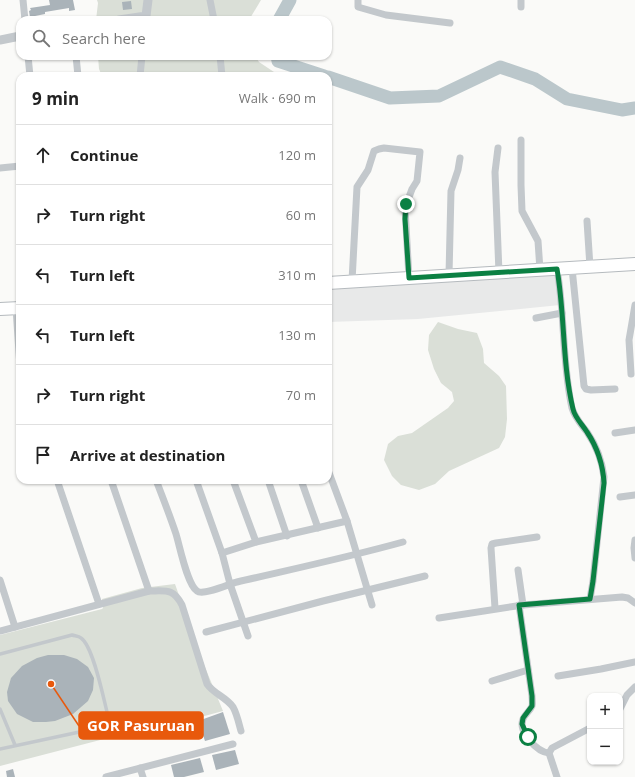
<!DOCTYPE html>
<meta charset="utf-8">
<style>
:root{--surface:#fff;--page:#f6f6f6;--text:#222;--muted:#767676;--line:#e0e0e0}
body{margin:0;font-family:"Open Sans",sans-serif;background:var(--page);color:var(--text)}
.controls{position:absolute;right:12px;bottom:12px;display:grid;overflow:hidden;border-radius:8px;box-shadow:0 1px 3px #0004}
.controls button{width:36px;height:36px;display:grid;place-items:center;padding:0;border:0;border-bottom:1px solid var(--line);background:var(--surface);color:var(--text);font:20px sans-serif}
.stop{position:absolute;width:12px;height:12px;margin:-9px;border:3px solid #0b8043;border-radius:50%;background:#fff}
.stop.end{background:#0b8043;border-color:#fff;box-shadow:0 1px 4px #0008}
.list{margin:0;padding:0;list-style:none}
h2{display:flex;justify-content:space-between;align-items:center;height:52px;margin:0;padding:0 16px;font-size:17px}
h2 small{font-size:13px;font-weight:400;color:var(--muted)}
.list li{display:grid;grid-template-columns:26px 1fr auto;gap:12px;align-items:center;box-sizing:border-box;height:60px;padding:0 16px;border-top:1px solid var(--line)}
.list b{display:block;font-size:15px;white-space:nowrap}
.list em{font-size:13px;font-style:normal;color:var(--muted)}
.icon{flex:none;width:22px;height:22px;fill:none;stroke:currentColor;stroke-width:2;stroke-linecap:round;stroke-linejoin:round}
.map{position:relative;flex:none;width:635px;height:777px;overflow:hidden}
.search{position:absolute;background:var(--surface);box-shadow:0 1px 3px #0004;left:16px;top:16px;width:316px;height:44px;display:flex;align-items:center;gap:10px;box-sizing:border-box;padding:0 14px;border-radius:12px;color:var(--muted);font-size:15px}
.panel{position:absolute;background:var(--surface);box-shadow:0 1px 3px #0004;left:16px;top:72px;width:316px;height:412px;border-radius:12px}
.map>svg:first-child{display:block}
.built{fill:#e8e9e9}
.green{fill:#dadfd7}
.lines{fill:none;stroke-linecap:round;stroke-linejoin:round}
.river{stroke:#bbc7cb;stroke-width:13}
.building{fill:#aab3b9}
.primary-casing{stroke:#b5babe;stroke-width:14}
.service{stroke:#c3c8cc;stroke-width:3.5}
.minor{stroke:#c3c8cc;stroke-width:7}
.tertiary{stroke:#c3c8cc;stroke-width:9}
.primary{stroke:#fff;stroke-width:12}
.route{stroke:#0b8043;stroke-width:5}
.leader{fill:none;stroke:#e8590c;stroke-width:1.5}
.callout-dot{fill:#e8590c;stroke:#fff;stroke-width:1.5}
.callout{fill:#e8590c;stroke:#e8590c;stroke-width:1.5}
.callout-label{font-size:15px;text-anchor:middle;font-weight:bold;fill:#fff}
</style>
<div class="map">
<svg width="635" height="777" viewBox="0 0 635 777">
<rect width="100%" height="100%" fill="#fafaf8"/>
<path class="built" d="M555,271L560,305L418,319L328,322V283Z"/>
<g class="green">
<path d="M97,0H261L249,20H96L98,3Z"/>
<path d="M98,56H255L259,62L280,76H102L99,69Z"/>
<path d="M438,322L458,329L477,333L483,349L484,363L499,376L506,386L507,419L505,437L499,448L449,471L435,484L419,490L401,485L392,476L384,460L388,444L398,436L412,433L448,408L454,401L452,392L441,383L434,369L428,350L429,335Z"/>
<path d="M175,584L200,655L223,711L134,735V732H131L0,766V635L102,609L103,608L102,599L142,588Z"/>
</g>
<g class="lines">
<g class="river">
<path d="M279,20L290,0"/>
<path d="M277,56L278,61L324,76"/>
<path d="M328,77L390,98L439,96L500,67L535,79L567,99L622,110L635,108"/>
</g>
</g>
<g class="building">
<path d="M49,0H73L75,10L69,11V8L45,12V14L30,17L29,11L31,10L30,8L50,5Z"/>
<path d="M131,1L132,9L123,10L122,2Z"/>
<path d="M48,655H64L77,659L88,667L94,678L93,690L88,701L73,714L55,721L46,722H33L17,714L8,701L7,692L11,678L22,666L37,658Z"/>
<path d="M223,712L230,734L205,741L198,721Z"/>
<path d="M235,750L239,764L216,770L212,755Z"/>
<path d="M200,758L204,772L184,777H174L171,765Z"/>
<path d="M13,769L15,777H7L6,771Z"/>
</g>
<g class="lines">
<g class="primary-casing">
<g id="primary">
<path d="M328,283L635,264"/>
<path d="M0,309L20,308"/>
</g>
</g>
<g class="service">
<path d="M0,654L72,635C75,636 79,636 81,638C93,646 103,696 107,712C106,720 105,723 98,728L0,749"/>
<path d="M0,709L15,745"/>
</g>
<g class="minor">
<path d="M23,0L25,20"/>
<path d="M210,0L214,20"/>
<path d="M358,0V7L386,15L450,23"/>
<path d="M521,0V7"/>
<path d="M28,56L30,76"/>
<path d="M76,56L78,76"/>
<path d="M220,56L222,76"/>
<path d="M140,76L142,56"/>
<path d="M521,140V185L522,211L538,241L540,270"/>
<path d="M498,148L495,172L499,273"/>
<path d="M0,168L20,166"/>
<path d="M587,221L590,267"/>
<path d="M572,268L584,386L586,389L591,390L615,389"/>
<path d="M557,269C565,315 562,363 572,408C575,418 581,424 587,432C596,445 602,461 604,477L593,581L590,599"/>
<path d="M449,275L451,191L458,170L460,158"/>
<path d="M352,281L357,187L368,170L374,151L379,149L384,148L420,152L417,181L412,189L405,208L409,278"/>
<path d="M16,308L20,367"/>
<path d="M536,318L562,313"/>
<path d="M631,374L629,340L635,305"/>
<path d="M615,433L635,430"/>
<path d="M328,470L347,521L372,605"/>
<path d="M57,480L99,604"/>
<path d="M111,480L149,591"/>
<path d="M156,480C163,498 170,516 176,534C180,547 187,584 197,591C203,596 229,584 237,582C293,569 349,557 403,542"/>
<path d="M196,480L222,553L230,584L248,636"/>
<path d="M233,480L256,542"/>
<path d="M268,480L287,536"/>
<path d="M301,480L318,528"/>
<path d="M620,497L635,495"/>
<path d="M635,540L634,548L635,558"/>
<path d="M222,553L256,542L347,521"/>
<path d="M518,570L523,605"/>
<path d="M0,580L15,627"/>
<path d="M519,605L532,696C532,699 533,703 532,706C530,711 525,714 523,719C518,732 537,752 549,753"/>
<path d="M495,608L491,548L492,544L496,543L537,537"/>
<path d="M439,618L523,605L622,597L628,598L635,603"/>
<path d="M0,631L149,591C166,591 173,588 182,605L207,684C214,694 226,697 233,707C237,714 239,724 241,731"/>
<path d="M206,632L323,601L425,576"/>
<path d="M558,676L601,669L635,662"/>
<path d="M492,681L528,670"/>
<path d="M620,709L627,695L635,687"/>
<path d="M140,768L143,777"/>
<path d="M106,777L233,744"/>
<path d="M557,777L549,753L552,748L590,728"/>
</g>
<g class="tertiary">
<path d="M119,20L146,16L148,0"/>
<path d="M0,40L20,36"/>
</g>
<use href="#primary" class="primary"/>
</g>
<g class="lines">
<path class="route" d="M406,204L405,219L409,278L557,269C565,315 562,363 573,409C575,418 582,424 587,432C597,447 603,465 604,483L593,581L590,599L519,605L532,696V706L523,718L522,724L528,737"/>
</g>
<path class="leader" d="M51 684L79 726"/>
<circle class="callout-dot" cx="51" cy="684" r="4"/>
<rect class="callout" x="79" y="712" width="124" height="27" rx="4"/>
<g class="callout-label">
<text x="141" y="731">GOR Pasuruan</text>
</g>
</svg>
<div class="controls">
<button>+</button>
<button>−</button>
</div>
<div class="stop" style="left:528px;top:737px"></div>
<div class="stop end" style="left:406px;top:204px"></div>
<div class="search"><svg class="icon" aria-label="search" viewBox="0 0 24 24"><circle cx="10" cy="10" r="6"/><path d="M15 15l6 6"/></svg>Search here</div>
<section class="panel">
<h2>9 min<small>Walk · 690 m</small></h2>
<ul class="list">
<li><svg class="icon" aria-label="ahead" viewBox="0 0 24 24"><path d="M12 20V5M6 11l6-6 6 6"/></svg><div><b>Continue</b></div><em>120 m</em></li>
<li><svg class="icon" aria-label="right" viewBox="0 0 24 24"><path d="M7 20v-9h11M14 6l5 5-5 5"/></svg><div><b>Turn right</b></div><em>60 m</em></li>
<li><svg class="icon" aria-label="left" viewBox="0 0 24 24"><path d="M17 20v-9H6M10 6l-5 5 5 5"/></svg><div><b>Turn left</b></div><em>310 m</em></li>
<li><svg class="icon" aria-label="left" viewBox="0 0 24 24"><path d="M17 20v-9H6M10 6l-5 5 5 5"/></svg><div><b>Turn left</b></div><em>130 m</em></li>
<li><svg class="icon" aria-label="right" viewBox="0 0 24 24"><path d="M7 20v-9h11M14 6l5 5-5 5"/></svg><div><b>Turn right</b></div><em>70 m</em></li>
<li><svg class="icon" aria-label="arrive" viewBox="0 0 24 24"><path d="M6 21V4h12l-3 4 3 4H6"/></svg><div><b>Arrive at destination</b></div></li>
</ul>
</section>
</div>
